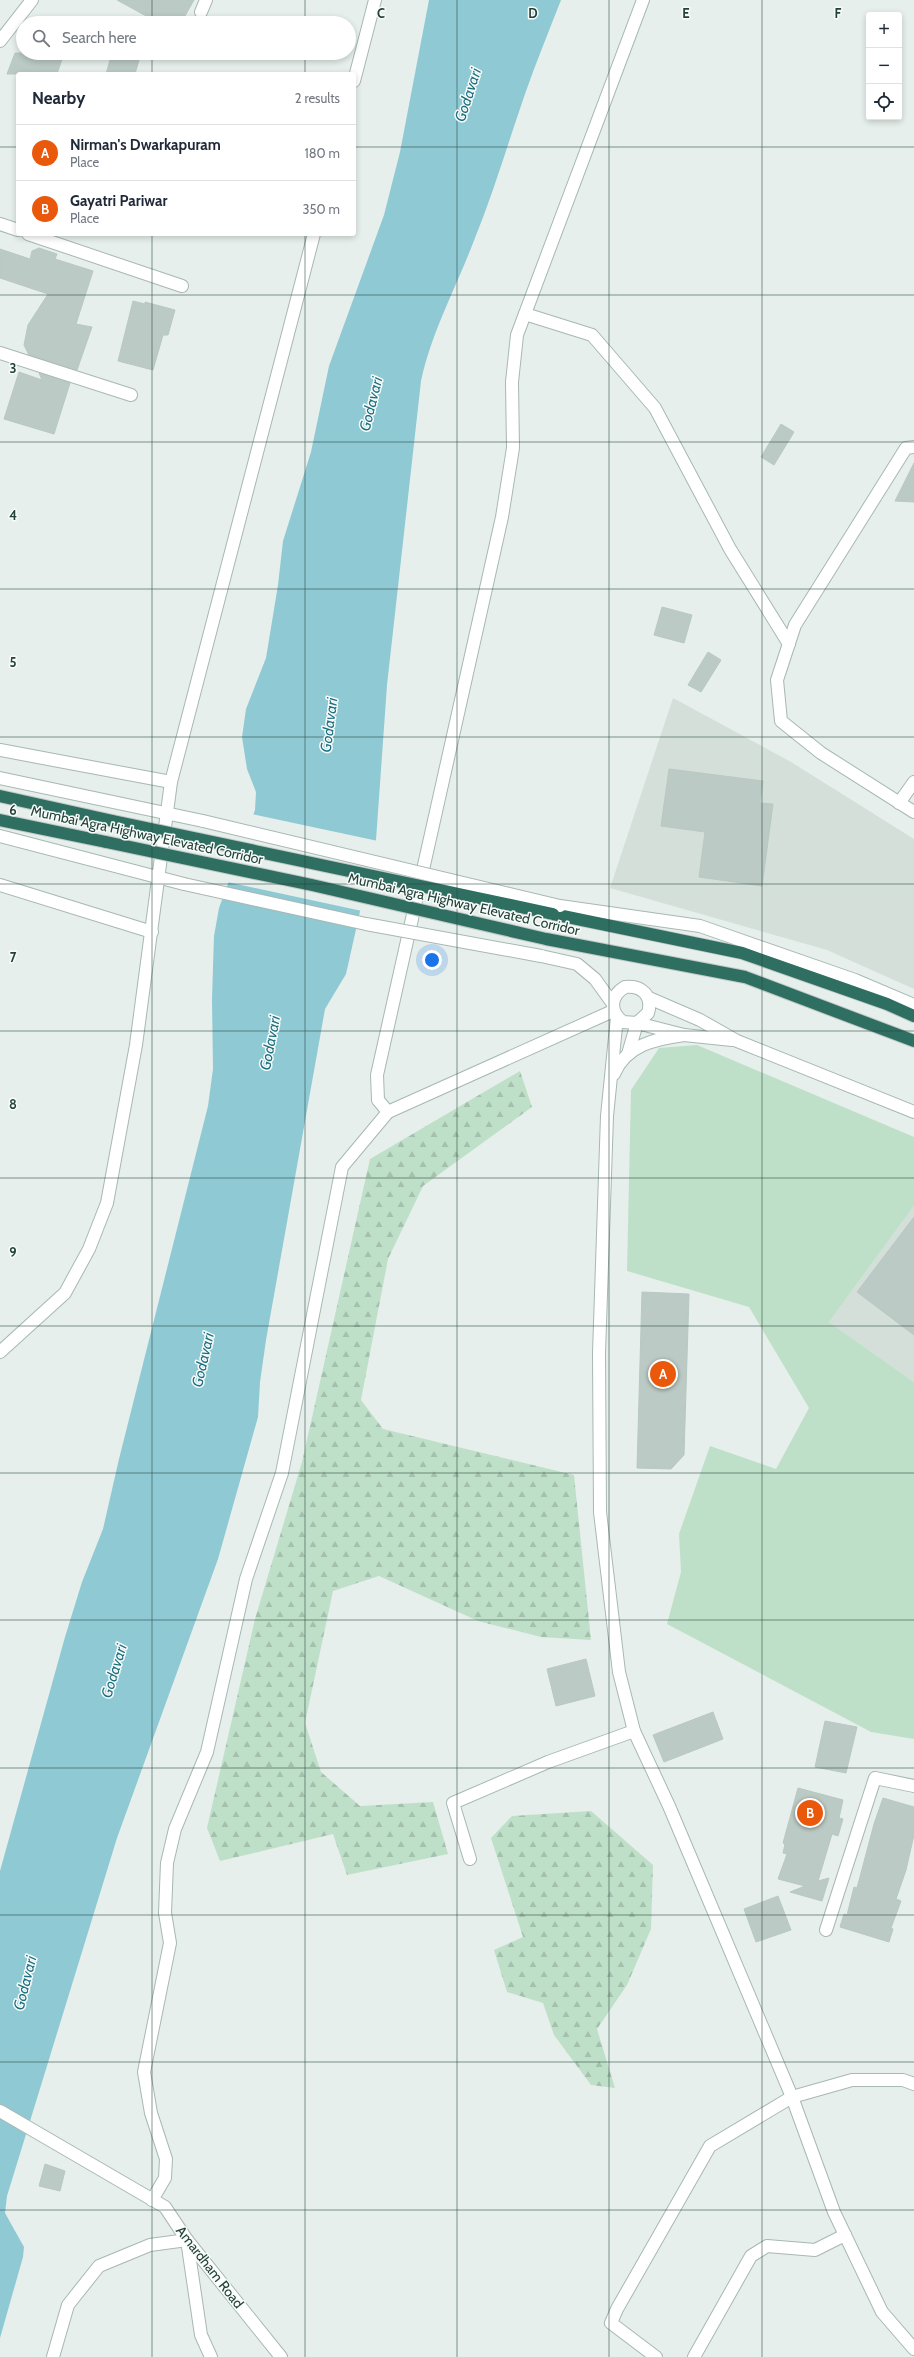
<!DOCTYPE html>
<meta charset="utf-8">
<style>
:root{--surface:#fff;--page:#f2f2f3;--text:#1f2937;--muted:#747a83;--line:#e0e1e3;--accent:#ea580c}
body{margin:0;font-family:Cabin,sans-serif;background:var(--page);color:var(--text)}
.controls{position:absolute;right:12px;top:12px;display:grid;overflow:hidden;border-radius:4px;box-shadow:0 2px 6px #0003}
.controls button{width:36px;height:36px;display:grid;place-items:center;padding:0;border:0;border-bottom:1px solid var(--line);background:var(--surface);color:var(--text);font:20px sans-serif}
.you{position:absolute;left:432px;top:960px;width:14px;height:14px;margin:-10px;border:3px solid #fff;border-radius:50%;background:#1a73e8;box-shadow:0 0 0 6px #1a73e833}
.badge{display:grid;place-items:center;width:26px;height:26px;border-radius:50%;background:var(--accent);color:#fff;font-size:13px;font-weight:700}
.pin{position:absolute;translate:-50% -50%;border:2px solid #fff;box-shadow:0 1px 4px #0006}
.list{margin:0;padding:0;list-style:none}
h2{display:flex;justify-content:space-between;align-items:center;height:52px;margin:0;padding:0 16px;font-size:17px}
h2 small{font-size:13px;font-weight:400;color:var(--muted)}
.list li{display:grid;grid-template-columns:26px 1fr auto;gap:12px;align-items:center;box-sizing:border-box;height:56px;padding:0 16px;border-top:1px solid var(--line)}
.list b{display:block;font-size:15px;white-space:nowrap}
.list p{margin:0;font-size:13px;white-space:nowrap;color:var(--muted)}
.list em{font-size:13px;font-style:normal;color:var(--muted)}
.icon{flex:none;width:22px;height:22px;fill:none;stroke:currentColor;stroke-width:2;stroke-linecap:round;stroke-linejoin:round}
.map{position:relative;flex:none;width:914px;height:2357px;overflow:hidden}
.search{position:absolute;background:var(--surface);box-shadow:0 2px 6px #0003;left:16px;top:16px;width:340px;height:44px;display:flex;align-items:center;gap:10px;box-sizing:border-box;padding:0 14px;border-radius:22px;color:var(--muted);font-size:15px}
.panel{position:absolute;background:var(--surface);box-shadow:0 2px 6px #0003;left:16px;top:72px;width:340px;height:164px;border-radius:4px}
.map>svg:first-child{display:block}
.built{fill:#d4dfda}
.green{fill:#bfe0c8}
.forest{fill:url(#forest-firs)}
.water{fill:#8ec9d4}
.pier{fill:#e6efeb}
.building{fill:#bbcac4;stroke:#b8c9c2}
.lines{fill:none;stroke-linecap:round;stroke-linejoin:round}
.minor-casing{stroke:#a8b8b2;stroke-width:14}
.tertiary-casing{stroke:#a8b8b2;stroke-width:14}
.motorway-casing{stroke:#c2cac8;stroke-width:14}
.minor{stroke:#fff;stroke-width:12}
.tertiary{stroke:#fff;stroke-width:12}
.motorway{stroke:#2f6f62;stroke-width:12}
.tertiary-bridge-casing{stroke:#a8b8b2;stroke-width:14;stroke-linecap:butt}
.motorway-bridge-casing{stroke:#c2cac8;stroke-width:14;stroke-linecap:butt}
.tertiary-bridge{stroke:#fff;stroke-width:12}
.motorway-bridge{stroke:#2f6f62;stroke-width:12}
.grid{fill:none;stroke:#24423a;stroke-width:1;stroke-opacity:0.55}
.labels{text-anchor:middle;stroke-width:3;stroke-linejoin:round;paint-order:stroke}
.street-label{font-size:14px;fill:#24423a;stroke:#f7fbf9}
.water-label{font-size:15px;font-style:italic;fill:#1c6f80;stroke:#f7fbf9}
.grid-label{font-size:13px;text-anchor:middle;font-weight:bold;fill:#24423a;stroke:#f7fbf9;stroke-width:3;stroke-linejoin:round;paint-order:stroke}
</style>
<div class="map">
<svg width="914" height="2357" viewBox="0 0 914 2357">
<defs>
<pattern id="forest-firs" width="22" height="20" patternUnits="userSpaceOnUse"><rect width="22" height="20" fill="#bfe0c8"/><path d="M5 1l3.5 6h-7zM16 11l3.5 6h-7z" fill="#a4c1ad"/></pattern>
</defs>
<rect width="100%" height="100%" fill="#e6efeb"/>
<g class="built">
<path d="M673,698L791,762L914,839V989L827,950L610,888Z"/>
<path d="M914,1206V1382L829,1322Z"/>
</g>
<path class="green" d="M697,1045L914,1137V1206L829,1322L914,1382V1739L871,1732L667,1624L681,1572L679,1534L710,1446L776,1469L809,1408L749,1307L627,1271L631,1090L659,1048Z"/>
<g class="forest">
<path d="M520,1071L532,1107L423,1186L388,1259L361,1400L383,1429L574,1475L591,1640L541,1637L478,1621L379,1576L333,1591L305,1723L321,1772L360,1806L433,1802L448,1854L347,1875L333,1834L220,1861L207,1828L255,1619L302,1462L370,1159Z"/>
<path d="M591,1811L653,1865L651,1929L627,1985L597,2029L615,2088L591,2085L554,2035L543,2003L507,1992L494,1950L523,1937L491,1838L512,1816Z"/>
</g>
<path class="water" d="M429,0H561C549,31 536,62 525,94C508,143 493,194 473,243C455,290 432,331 421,381L387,685L376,840L346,974L325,1009L266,1340L260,1382L258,1417L218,1559L117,1838L7,2196L5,2213L24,2247L23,2257L0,2338V1871L65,1637L82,1582L103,1529L119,1459L208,1106L213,1069L212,999L214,936L219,908L255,810L256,792L247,769L242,737L246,709L266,658L278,585L283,541L311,452L329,366L384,215L400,152Z"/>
<path class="pier" d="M252,814L378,841L362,911L227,882Z"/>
<g class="building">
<path d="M117,0H194L181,23H159Z"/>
<path d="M15,53H64L57,74H7Z"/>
<path d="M112,53H141L135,74H106Z"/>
<path d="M39,248L57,254L55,259L93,271L76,324L92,327L77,370L29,355L24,345L28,325L48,294L0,278V249L30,259L32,251Z"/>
<path d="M133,301L145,304V302L175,310L168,335H163L153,370L118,361Z"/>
<path d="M19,372L42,380L39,373L70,383L54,434L4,419Z"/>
<path d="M781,424L794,432L774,465L761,457Z"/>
<path d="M914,463V502L895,501Z"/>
<path d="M662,607L692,615L684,643L654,635Z"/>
<path d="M708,652L721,660L701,692L688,685Z"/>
<path d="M669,769L763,781L760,803L773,804L762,886L699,877L705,832L661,826Z"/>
<path d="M914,1217V1335L857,1292Z"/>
<path d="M642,1292L689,1294L684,1455L671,1469L637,1468Z"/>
<path d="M586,1659L595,1696L556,1706L547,1669Z"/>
<path d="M713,1712L723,1739L664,1762L653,1735Z"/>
<path d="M825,1721L857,1727L846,1773L815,1767Z"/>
<path d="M798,1788L843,1800L839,1818L843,1819L838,1836L832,1834L818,1881L829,1878L822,1901L790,1892L805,1886L778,1879L787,1854L783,1853L785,1844L783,1843Z"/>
<path d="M883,1798L914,1807V1835L906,1870L896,1899L901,1901L891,1928L893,1929L889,1942L840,1927L844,1914L847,1915L854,1887L857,1888L874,1824Z"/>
<path d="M778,1896L791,1930L756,1942L744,1909Z"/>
<path d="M45,2164L65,2171L60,2191L39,2186Z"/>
</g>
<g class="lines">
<g class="minor-casing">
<g id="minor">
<path d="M201,12L206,0"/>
<path d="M0,41L32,0"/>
<path d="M0,224L18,230"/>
<path d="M28,234L182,286"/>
<path d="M525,314L592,335L655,408L730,549L789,644"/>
<path d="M0,353L131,395"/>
<path d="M914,447L906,448L795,625L777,680L781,721L821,753L914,812"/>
<path d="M0,750L171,782"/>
<path d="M899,803L914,782"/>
<path d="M0,885L152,932"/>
<path d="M613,1011L388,1112L378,1100L377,1075L502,517L513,448L512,382L517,335L643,0"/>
<path d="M617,1017L607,1116L599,1353L600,1512L619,1672L634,1731L669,1806L792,2097L834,2212L882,2312L914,2349"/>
<path d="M628,1054L637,1023"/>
<path d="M614,1074C626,1045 655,1039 684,1035"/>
<path d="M470,1859L453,1803L548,1762L634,1731"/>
<path d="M826,1930L875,1778L914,1786"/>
<path d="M152,2200L165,2178L166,2159L151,2113L144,2072L170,1943L165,1913L167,1863L175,1829L207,1752L246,1579L282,1473L342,1167L388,1112"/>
<path d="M187,2240L201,2335L211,2357"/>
<path d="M656,2357L611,2323L617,2309L710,2146L792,2097L852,2080H903L914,2084"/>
<path d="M694,2357L751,2256L767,2246L815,2250L845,2235"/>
</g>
</g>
<g class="tertiary-casing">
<g id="tertiary">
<path d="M354,81L375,0"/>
<path d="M0,778L203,821"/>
<path d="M0,836L184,884"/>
<path d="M560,906L700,926L855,980L914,1005"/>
<path d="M541,956L577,964L595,979L613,1004"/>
<path d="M649,998L700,1020L737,1041L914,1112"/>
<path d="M637,1023L648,1013C653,996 642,985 625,987C610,996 609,1011 623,1022L637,1023L684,1035L732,1040"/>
<path d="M0,1352L65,1293L89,1249L107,1203L136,1045L171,782L314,234"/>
<path d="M0,2111L165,2207L187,2240L281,2357"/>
<path d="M53,2357L68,2305L99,2266L150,2245L187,2240"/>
</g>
</g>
<g class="motorway-casing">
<g id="motorway">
<path d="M0,796L113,821"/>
<path d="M0,820L106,842"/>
<path d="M553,914L742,953L887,1004L914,1016"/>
<path d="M546,939L745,977L914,1041"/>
</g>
</g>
<use href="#minor" class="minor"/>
<use href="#tertiary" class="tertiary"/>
<use href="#motorway" class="motorway"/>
<g class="tertiary-bridge-casing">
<g id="tertiary-bridge">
<path d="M203,821L560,906"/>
<path d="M184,884L366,924L541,956"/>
</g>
</g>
<g class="motorway-bridge-casing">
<g id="motorway-bridge">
<path d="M113,821L553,914"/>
<path d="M106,842L312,885L546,939"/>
</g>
</g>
<use href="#tertiary-bridge" class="tertiary-bridge"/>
<use href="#motorway-bridge" class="motorway-bridge"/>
</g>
<path class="grid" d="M152,0V23M305,0V23M457,0V2357M609,0V2357M762,0V2357M152,53V74M305,53V74M0,147H18M354,147H914M152,234V2357M305,234V2357M0,295H914M0,442H914M0,589H914M0,737H914M0,884H914M0,1031H914M0,1178H914M0,1326H914M0,1473H914M0,1620H914M0,1768H914M0,1915H914M0,2062H914M0,2210H914"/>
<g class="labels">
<g class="street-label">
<text transform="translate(147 835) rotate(12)" y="5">Mumbai Agra Highway Elevated Corridor</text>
<text transform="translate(464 904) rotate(13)" y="5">Mumbai Agra Highway Elevated Corridor</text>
<text transform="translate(210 2267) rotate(52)" y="5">Amardham Road</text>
</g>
<g class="water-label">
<text transform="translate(468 95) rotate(-72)" y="5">Godavari</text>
<text transform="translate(371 404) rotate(-76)" y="5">Godavari</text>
<text transform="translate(329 725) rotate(-83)" y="5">Godavari</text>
<text transform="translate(270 1043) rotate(-79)" y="5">Godavari</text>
<text transform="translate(203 1360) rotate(-77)" y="5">Godavari</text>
<text transform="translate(114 1671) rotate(-73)" y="5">Godavari</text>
<text transform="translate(25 1983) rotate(-76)" y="5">Godavari</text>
</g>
</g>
<g class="grid-label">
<text x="381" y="18">C</text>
<text x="533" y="18">D</text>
<text x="686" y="18">E</text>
<text x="838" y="18">F</text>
<text x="13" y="373">3</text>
<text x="13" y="520">4</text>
<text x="13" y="667">5</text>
<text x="13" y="815">6</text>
<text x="13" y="962">7</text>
<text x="13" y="1109">8</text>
<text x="13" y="1257">9</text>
</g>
</svg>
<div class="controls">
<button>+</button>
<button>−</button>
<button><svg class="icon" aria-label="locate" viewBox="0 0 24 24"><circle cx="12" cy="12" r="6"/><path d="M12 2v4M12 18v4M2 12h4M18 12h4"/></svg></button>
</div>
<div class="you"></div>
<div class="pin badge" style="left:663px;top:1374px">A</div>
<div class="pin badge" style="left:810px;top:1813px">B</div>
<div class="search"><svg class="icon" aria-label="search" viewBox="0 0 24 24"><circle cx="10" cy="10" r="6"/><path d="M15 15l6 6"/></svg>Search here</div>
<section class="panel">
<h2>Nearby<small>2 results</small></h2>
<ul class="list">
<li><span class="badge">A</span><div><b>Nirman's Dwarkapuram</b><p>Place</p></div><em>180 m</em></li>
<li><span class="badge">B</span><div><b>Gayatri Pariwar</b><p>Place</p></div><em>350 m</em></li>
</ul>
</section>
</div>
